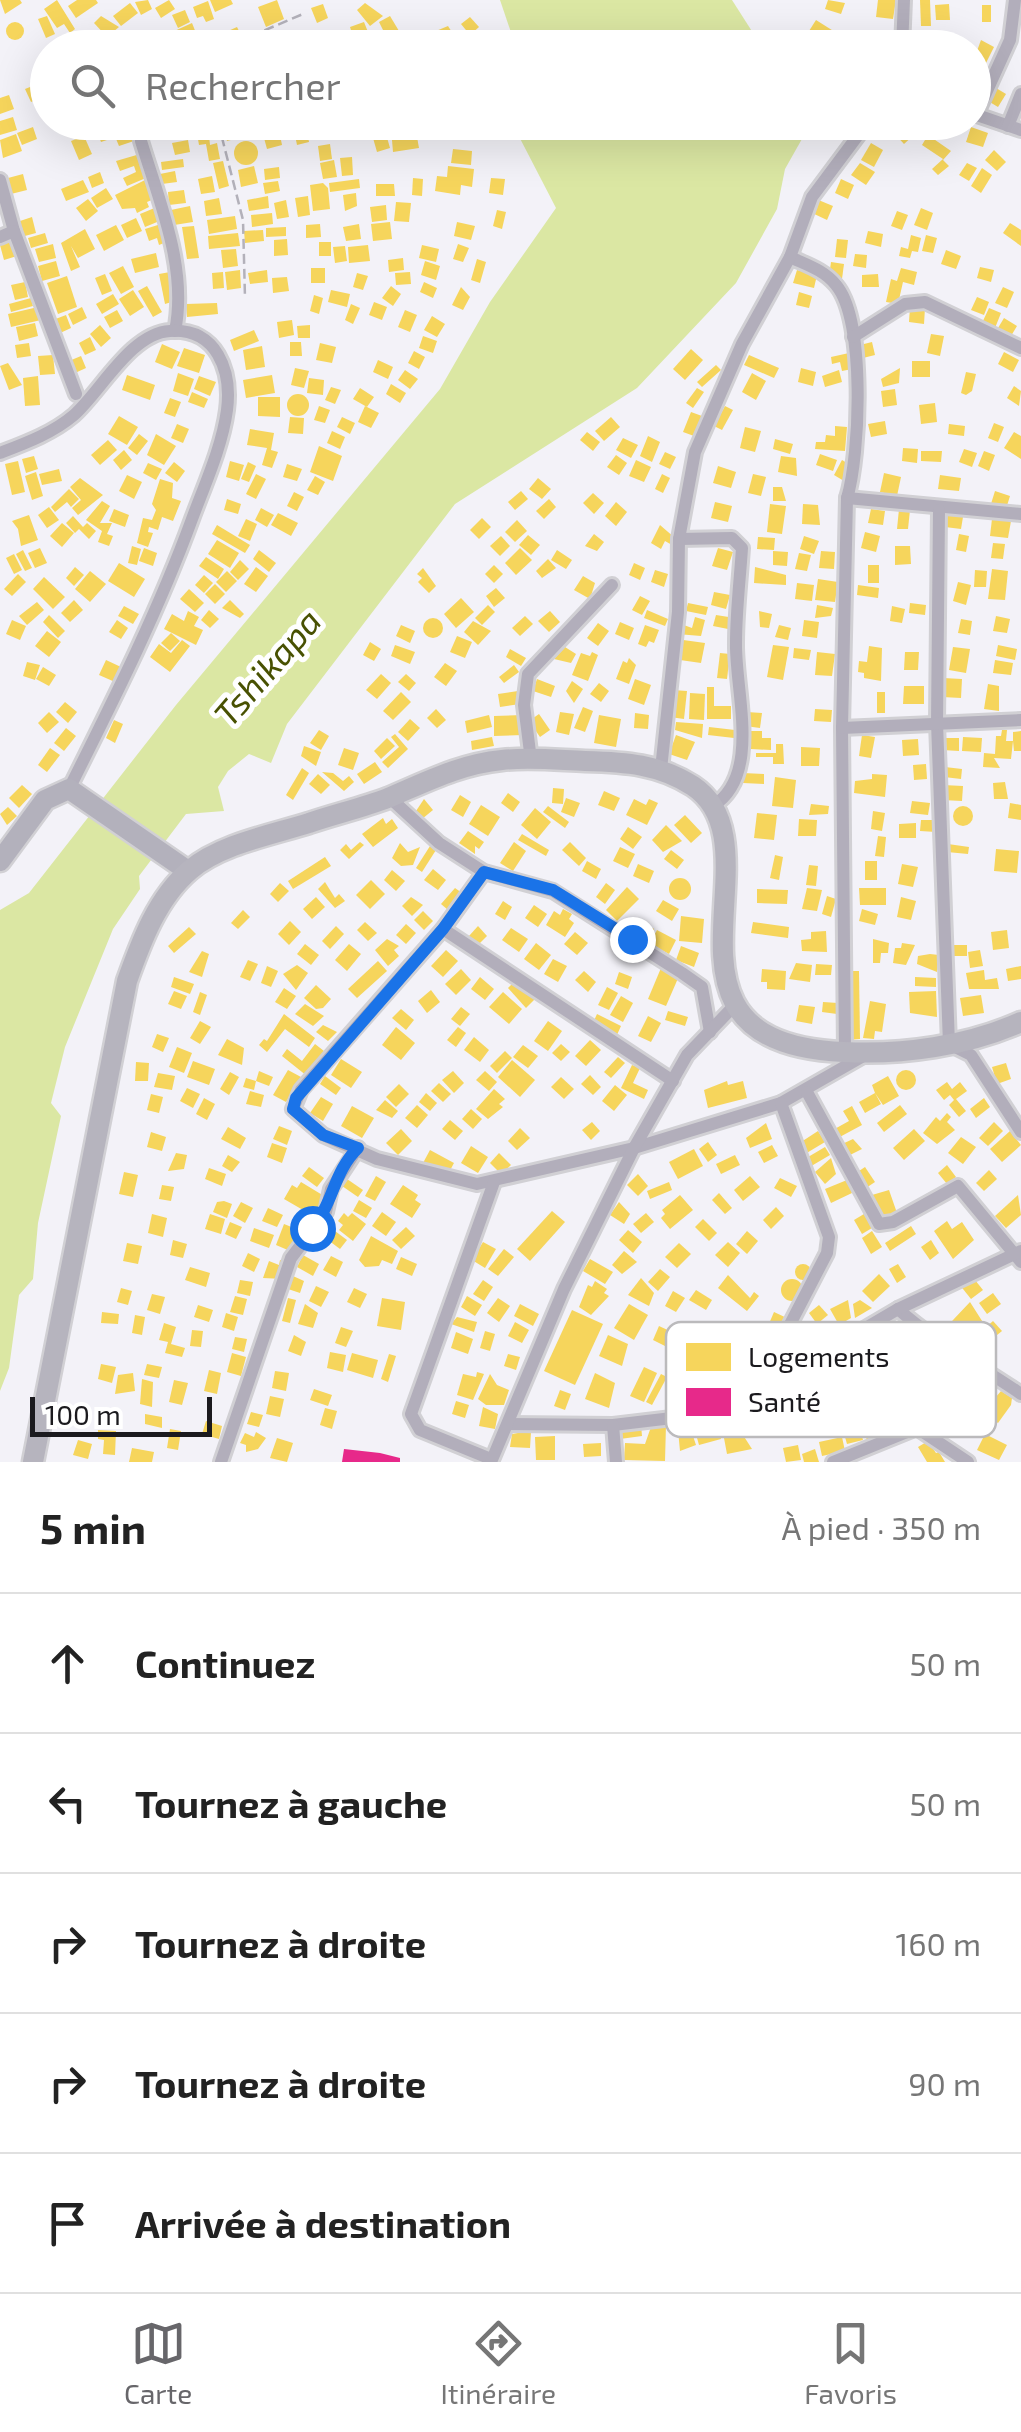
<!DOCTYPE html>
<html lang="fr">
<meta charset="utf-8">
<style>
:root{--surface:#fff;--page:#f2f2f2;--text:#222;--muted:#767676;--line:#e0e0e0;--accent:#67666a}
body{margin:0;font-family:"Exo 2",sans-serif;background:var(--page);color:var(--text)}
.scale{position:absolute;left:30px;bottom:25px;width:182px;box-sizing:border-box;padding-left:10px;border:5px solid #1b1a1e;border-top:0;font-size:28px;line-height:35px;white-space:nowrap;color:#1b1a1e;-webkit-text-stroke:8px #fff;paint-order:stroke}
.stop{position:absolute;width:30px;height:30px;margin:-22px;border:8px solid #1a73e8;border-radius:50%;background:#fff}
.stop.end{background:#1a73e8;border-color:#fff;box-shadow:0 2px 10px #0008}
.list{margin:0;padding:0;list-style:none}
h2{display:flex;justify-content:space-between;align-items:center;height:130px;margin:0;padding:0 40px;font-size:42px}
h2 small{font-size:32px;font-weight:400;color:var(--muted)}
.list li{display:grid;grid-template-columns:65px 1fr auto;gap:30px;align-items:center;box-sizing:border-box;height:140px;padding:0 40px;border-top:2px solid var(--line)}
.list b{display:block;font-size:38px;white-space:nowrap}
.list em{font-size:32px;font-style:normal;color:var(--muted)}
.icon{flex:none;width:55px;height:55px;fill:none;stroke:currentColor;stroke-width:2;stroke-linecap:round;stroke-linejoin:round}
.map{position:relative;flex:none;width:1021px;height:1462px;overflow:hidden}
.search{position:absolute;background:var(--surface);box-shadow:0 10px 40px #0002;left:30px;right:30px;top:30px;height:110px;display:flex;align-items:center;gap:25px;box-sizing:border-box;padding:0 35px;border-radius:55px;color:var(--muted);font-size:38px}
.sheet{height:830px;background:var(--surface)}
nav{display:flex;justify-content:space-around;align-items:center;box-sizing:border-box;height:140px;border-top:2px solid var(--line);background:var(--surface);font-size:28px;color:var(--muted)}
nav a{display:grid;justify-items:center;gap:5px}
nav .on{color:var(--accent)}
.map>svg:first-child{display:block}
.water{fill:#dbe7a3}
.homes{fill:#f6d55c}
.health{fill:#e7298a}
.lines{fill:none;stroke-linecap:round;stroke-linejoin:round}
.minor-casing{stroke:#d1d0d4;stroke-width:18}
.primary-casing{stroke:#d1d0d4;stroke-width:25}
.trunk-casing{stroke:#d1d0d4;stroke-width:25}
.path{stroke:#b3b1ba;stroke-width:2.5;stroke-dasharray:10 5;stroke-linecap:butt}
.minor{stroke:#b2aebb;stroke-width:12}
.primary{stroke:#b3b1bc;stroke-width:20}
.trunk{stroke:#b6b4be;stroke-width:20}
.route{stroke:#1a73e8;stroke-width:12}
.labels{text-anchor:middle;stroke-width:10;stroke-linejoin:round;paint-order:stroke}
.water-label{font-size:35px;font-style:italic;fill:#485102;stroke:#fff}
.key{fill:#fff;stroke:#bbbabc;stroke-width:2.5}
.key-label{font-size:28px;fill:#1b1a1e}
</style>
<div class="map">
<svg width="1021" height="1462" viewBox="0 0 1021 1462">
<rect width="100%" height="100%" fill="#f3f2f8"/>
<g class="water">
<path d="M500,0H732L762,47H516Z"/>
<path d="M512,123H811L785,169L777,209L736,283L637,388L455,504L287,724L271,763L249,754L228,771L218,787L224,811L186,814L139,876L140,889L113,929L65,1047L51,1103L61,1116L38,1223L33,1279L19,1295L9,1368L0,1391V910L29,893L176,705L440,389L490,302L556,208Z"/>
</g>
<g class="homes">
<path d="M0,0H20L22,3L5,14Z"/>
<path d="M57,0L75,29L70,33L64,24L57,28L44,9Z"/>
<path d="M77,0H96L98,3L76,18L68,6Z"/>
<path d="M148,0L152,9L141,15L135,2Z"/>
<path d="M169,0L175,9L161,18L155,8Z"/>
<path d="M210,0H231L233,4L215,12Z"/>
<path d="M277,0L284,19L266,27L258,7Z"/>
<path d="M828,0L845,3L841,14L825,9Z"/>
<path d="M878,0H896L893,19L876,17Z"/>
<path d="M920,0H930L931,26H921Z"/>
<path d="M208,1L214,19L206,22L203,16L197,18L193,7Z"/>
<path d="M130,3L138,13L121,26L113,16Z"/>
<path d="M365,3L383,16L370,26L357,10Z"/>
<path d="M323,4L328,18L317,23L311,8Z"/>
<path d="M949,4L950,20H936L935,5Z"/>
<rect x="982" y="5" width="9" height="17"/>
<path d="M185,10L190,22L178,28L172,15Z"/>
<path d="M47,16L55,34L46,38L38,19Z"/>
<path d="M101,16L119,27L107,37L94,23Z"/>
<path d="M390,16L399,31L387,38L379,22Z"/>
<path d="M470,17L479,27L470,35L461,24Z"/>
<path d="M816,20L835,32L828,43L809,31Z"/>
<path d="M364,22L368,32L353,37L350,27Z"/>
<circle cx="15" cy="31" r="9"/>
<path d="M192,23L198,38L176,48L170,33Z"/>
<path d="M448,26L455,37L440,43L436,31Z"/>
<path d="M237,27L242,37L222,46L217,36Z"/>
<path d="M840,30L851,35L845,48H832Z"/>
<path d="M877,31L897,36L894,47L874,41Z"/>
<path d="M306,32L309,41L291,48L288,39Z"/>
<path d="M925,34L939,39L937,48H921Z"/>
<path d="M981,40L994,47L985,65L974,59Z"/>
<path d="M40,83L46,96L31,102L25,89Z"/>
<path d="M996,88L1006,94L998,107L988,101Z"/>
<path d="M9,95L14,109L0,114V98Z"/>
<path d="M13,117L17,130L0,135V121Z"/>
<path d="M259,122L262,136L248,140L245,126Z"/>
<path d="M363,122H383L385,131L367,136Z"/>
<path d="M475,122H487V138H474Z"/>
<path d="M905,122L915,134L904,144L893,132Z"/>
<path d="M242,123L246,136L227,141L224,128Z"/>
<path d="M108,126L113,138L101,142L97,131Z"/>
<path d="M208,126L210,145L217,143L220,159L209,161L206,144L199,145L196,128Z"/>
<path d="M33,127L37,139L22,145L17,133Z"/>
<path d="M306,127L309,142L297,145L294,130Z"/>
<path d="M971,127L988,133L983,147L966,142Z"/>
<path d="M129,128L134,141L119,146L114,134Z"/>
<path d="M16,134L22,151L3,158L0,140Z"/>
<path d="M386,134L390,148L377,152L373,138Z"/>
<path d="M280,135L282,145L267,149L264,138Z"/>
<path d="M928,135L951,151L943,160L949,166L938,175L932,169L943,159L922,145Z"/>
<path d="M84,136L92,154L79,160L71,141Z"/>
<path d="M417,137L419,148L393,152L392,140Z"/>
<path d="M188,140L190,152L175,155L172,143Z"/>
<circle cx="246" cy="153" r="12"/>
<path d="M871,143L883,150L874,167L861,160Z"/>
<path d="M330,144L332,159L320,161L318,146Z"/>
<path d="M453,149L472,151L471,165L451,163Z"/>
<path d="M994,150L1006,162L997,171L985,160Z"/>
<path d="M140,154L146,178L127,186L123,178L136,172L134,166L120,171L116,161Z"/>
<path d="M352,157L353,175L342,176L340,158Z"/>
<path d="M183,159L184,167L162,170L161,162Z"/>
<path d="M334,160L337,177L323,179L320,163Z"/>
<path d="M223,161L229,186L219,189L213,163Z"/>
<path d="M860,163L875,172L866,185L851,175Z"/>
<path d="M967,163L977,168L969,181L959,175Z"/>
<path d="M254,166L258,183L241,187L238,170Z"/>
<path d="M448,166L474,169L472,187L461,185L460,195L435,191L437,176L447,177Z"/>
<path d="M279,167L280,178L265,180L264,169Z"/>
<path d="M982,168L992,175L981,193L971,186Z"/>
<path d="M175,171L177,182L162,184L160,174Z"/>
<path d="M100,172L104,183L92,188L88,177Z"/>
<path d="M23,174L27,190L11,194L8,178Z"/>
<path d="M212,176L215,192L201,194L198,179Z"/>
<path d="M413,178L423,179L422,196L412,195Z"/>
<path d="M491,178L505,179L503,195L489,193Z"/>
<path d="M359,179L360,188L330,192L329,183Z"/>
<path d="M841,179L854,185L848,199L835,193Z"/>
<path d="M83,180L89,192L66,201L61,189Z"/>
<path d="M145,180L154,199L147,202L149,207L137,213L135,208L122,209L115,195Z"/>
<path d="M278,181L280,191L265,194L263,183Z"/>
<path d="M323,183L328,188L330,209L313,211L310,185Z"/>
<path d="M376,184H394L395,196H376Z"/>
<path d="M106,188L113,199L97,208L91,198Z"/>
<path d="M184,190L186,203L169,205L168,192Z"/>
<path d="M356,193L357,206L345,211L343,195Z"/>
<path d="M268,196L269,208L249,211L247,200Z"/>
<path d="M308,196L310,215L298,217L295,198Z"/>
<path d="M219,198L222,214L206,216L204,201Z"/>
<path d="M88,199L98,211L86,221L76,208Z"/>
<path d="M816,199L833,206L827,220L810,212Z"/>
<path d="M286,200L289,217L277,219L274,203Z"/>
<path d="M396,202L411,203L409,222L394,221Z"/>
<path d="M386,205L387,220L372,222L370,207Z"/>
<path d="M190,206L193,222L168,226L166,211Z"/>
<path d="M157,207L162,220L145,227L140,214Z"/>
<path d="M921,208L933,213L927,230L914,225Z"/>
<path d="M497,210L506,212L502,229L493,226Z"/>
<path d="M897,211L908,215L902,230L891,226Z"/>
<path d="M272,213L273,224L252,227L251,215Z"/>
<path d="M235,216L237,229L209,234L207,220Z"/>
<path d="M32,217L36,233L21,237L17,222Z"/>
<path d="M136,218L142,231L127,238L121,225Z"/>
<path d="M390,222L392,239L373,241L371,224Z"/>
<path d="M457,222L475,226L471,240L454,236Z"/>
<path d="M1010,223L1021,230V246L1003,233Z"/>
<path d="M161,224L169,241L159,245L157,238L149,241L145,229Z"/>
<path d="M320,224L321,237L306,238V225Z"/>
<path d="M359,224L361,239L346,241L343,227Z"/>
<path d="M116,225L124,240L104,251L96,235Z"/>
<path d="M194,226L199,258L187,259L182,227Z"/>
<path d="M286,227V236L266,237V228Z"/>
<path d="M85,229L95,249L78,258L71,246L80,267L71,271L61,243Z"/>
<path d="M263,230L264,241L245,243L244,231Z"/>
<path d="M868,231L883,234L881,247L865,243Z"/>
<path d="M45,233L48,243L31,248L28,238Z"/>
<path d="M238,233L240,246L209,249L208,236Z"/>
<path d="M911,235L921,238L918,252L912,251L910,258L899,256L901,247L908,249Z"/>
<path d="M926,235L937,238L933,253L922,251Z"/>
<path d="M287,239L288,255L274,256V240Z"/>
<path d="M837,239L848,240L846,258L835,257Z"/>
<path d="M12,241L17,256L4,260L0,245Z"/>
<rect x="319" y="242" width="12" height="14"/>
<path d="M53,244L56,258L39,262L35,249Z"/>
<path d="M458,244L469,248L463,262L453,259Z"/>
<path d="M368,245L370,261L349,263L348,247Z"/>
<path d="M422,245L439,249L436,262L419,258Z"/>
<path d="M345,246L347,261L335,263L333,247Z"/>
<path d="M236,249L238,266L223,268L221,250Z"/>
<path d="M946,250L961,256L956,269L941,264Z"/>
<path d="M156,253L159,267L135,273L131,259Z"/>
<path d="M855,254L867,255L866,268L853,266Z"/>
<path d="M403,258L404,270L389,272L388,260Z"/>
<path d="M477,259L486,262L480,283L471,280Z"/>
<path d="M56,261L60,276L42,281L38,266Z"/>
<path d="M425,261L440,266L436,280L421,275Z"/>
<path d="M831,262L844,264L842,279L829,277Z"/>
<path d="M123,266L134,287L121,294L109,273Z"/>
<path d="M980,267L994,270L991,282L977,278Z"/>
<rect x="311" y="268" width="14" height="15"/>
<path d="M901,268L917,272L914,285L903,282L898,304L886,302L891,279L897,281Z"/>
<path d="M240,270L241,288L227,290L225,272Z"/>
<path d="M267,270L268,282L250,284L248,273Z"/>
<path d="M797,270L817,275L814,288L793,283Z"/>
<path d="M170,272L175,301L165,304L159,274Z"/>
<path d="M223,272L224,288L213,289L212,273Z"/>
<path d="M410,272L411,284L396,285L395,273Z"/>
<path d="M357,273L368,276L363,290L353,287Z"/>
<path d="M105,274L112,291L102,295L95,278Z"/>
<path d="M878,274L879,287H862V275Z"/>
<path d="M67,276L77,307L58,314L47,283Z"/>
<path d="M287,277L289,291L273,293L272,278Z"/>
<path d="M25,282L28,297L15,300L11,285Z"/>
<path d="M424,282L437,288L433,298L420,292Z"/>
<path d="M147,286L162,312L153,317L138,291Z"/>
<path d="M391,286L401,294L393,306L382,298Z"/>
<path d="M461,287L470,297L463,310L452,305Z"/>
<path d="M1003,287L1014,292L1007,308L995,303Z"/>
<path d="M133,290L144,307L130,316L119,299Z"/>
<path d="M331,290L350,294L347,307L328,302Z"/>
<path d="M799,292L812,296L809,308L796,305Z"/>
<path d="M113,294L119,304L102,314L96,304Z"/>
<path d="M314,295L323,298L319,314L310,311Z"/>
<path d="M977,297L989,302L984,315L971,310Z"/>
<path d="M31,298L33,306L11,312L9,304Z"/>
<path d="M374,302L387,307L382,320L369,315Z"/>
<path d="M217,303L218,314L187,317L186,304Z"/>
<path d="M351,304L360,308L353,324L345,320Z"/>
<path d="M38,307L41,320L11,327L8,314Z"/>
<path d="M82,307L87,318L73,325L68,314Z"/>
<path d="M910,307L925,308L924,324L909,322Z"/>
<path d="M989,308L1001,313L995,328L982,323Z"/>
<path d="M117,310L123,321L110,328L104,317Z"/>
<path d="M405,310L417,315L410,332L398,327Z"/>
<path d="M66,315L71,328L58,334L53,320Z"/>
<path d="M432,316L445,324L437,337L424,330Z"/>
<path d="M1004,318L1017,326L1011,336L998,328Z"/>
<path d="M292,320L294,335L279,338L277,322Z"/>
<path d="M35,323L38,336L19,341L16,327Z"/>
<path d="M100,325L111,338L101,347L90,334Z"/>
<path d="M310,325V338H298L297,326Z"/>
<path d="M254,330L259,341L234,351L230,340Z"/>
<path d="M931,334L944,336L940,356L927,353Z"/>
<path d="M423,336L437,341L433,353L419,348Z"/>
<path d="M90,337L96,350L85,355L79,343Z"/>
<path d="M290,342H301L302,356H290Z"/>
<path d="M872,342L875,355L859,359L856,346Z"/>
<path d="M29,343L31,356L17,358L15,345Z"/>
<path d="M320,343L336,347L332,363L316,360Z"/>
<path d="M162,344L180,352L172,369L155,362Z"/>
<path d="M262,346L265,367L246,370L243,350Z"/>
<path d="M184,348L205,355L199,373L177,366Z"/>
<path d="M691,349L703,360L685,380L673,369Z"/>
<path d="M414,351L425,357L419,369L408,363Z"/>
<path d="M1004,352L1019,360L1013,372L998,364Z"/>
<path d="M849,353L852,369L842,371L840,362L832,364L831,357Z"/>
<path d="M53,355L55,374L40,375L38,356Z"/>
<path d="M749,355L779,368L774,378L744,365Z"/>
<path d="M81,356L86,368L75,373L69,361Z"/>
<path d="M378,360L393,367L388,379L373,372Z"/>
<rect x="912" y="361" width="18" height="16"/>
<path d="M8,363L22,385L9,390L0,366Z"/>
<path d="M716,365L721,370L702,387L697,382Z"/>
<path d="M295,368L309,371L304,388L291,385Z"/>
<path d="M801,368L816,372L813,386L798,382Z"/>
<path d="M900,368L899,383L883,387L881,379Z"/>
<path d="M405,370L418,379L410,389L398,380Z"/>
<path d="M839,370L842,382L825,387L822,376Z"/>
<path d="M966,372L976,374L972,391L966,395L961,393Z"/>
<path d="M178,373L194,379L188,396L173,391Z"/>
<path d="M752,373L766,381L756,400L742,392Z"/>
<path d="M127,375L155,385L150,400L122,390Z"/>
<path d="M272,375L275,393L246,398L243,380Z"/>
<path d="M38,376L40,405L25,406L23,378Z"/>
<path d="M199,376L216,382L210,396L194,389Z"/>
<path d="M309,378L324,380L323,395L307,393Z"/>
<path d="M391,384L406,393L400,403L386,394Z"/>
<path d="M1014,386L1021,391L1019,406L1007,398Z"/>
<path d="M331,387L341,390L335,404L325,400Z"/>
<path d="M360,388L374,397L367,407L353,399Z"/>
<path d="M697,388L704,392L693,408L686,403Z"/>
<path d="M895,389L897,405L883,407L881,391Z"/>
<path d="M192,392L208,399L204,408L188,402Z"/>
<circle cx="298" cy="405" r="11"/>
<path d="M258,397H280V417L258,416Z"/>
<path d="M170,398L181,402L175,417L164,413Z"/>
<path d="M935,403L937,422L921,424L919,405Z"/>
<path d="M319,406L330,410L325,423L314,420Z"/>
<path d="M365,406L379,413L371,428L358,422Z"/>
<path d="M725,406L733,410L722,430L714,426Z"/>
<path d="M691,412L702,416L694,436L683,432Z"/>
<path d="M119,416L138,427L127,445L108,434Z"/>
<path d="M290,417L304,418L303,434L288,433Z"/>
<path d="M342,417L355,423L350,434L337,427Z"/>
<path d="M611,417L620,427L604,441L595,431Z"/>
<path d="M885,421L887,434L871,437L868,424Z"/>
<path d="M994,423L1004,427L998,442L988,438Z"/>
<path d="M177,424L189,429L183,443L171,438Z"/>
<path d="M949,424L965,426L964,436L948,434Z"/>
<path d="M835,426L847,427L845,451L815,449L816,442H825L826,435L835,436Z"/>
<path d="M745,427L761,431L755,452L740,448Z"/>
<path d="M250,429L274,433L271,450L278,452L272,468L262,465L267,448L247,445Z"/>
<path d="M332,431L345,437L340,449L327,443Z"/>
<path d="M587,432L600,442L593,451L580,440Z"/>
<path d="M1014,432L1021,436V459L1004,448Z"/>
<path d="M139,434L148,441L137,455L128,448Z"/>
<path d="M156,434L176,446L164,465L147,455Z"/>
<path d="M648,436L660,442L652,462L640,456Z"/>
<path d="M623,438L638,445L631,458L616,450Z"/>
<path d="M775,439L793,444L790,454L773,449Z"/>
<path d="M108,440L117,450L100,465L91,455Z"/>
<path d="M319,446L342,456L333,481L310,472Z"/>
<path d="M903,448L918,449L917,463L902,461Z"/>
<path d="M964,449L977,453L972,467L959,462Z"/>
<path d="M124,450L132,460L121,470L113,460Z"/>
<path d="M921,451H942L941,462L921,461Z"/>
<path d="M984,451L995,455L989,471L978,466Z"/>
<path d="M665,452L676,457L670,469L659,464Z"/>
<path d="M820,454L837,460L833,471L816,465Z"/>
<path d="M616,455L627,463L619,475L607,467Z"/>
<path d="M34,456L38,469L26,473L22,459Z"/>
<path d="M781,456L796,458L797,476L778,472Z"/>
<path d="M636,460L651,467L644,482L629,476Z"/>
<path d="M842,460L852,466L844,481L834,475Z"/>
<path d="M18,461L25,492L12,495L5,464Z"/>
<path d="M230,461L244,465L239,481L226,477Z"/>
<path d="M174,462L185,471L177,482L165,473Z"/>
<path d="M248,462L256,466L249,482L241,479Z"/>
<path d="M148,463L162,469L156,480L143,473Z"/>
<path d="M287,464L302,469L297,481L283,477Z"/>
<path d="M718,466L736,472L731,488L713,483Z"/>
<path d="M59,469L62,481L42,485L39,474Z"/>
<path d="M36,472L43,496L32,500L25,476Z"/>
<path d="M884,473L901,477L897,496L880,492Z"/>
<path d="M256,474L266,479L256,499L246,494Z"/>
<path d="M662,474L670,478L663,493L655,489Z"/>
<path d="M753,474L766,477L761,496L748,493Z"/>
<path d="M127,475L142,482L134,499L119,491Z"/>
<path d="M940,475L961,478L959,491L938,489Z"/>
<path d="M315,476L325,482L318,495L307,490Z"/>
<path d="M80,478L103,495L78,515L72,508L81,500L70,487Z"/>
<path d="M538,478L551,489L542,499L529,489Z"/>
<path d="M160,479L173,483L172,498L181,501L173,521L162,517L158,530L149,527L148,532L153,533L148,547L137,543L143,518L152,520L156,510L152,504Z"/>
<path d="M773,487H782L786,501H773Z"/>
<path d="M69,489L79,499L71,507L67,502L55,512L51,507Z"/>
<path d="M521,491L528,499L515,510L508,502Z"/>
<path d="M995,491L1010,496L1005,512L990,507Z"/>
<path d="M294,492L304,497L297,511L287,506Z"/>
<path d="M593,493L604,503L594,514L583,503Z"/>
<path d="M227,499L241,504L238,514L224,510Z"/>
<path d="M549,499L556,507L544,519L536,511Z"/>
<path d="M102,501L110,506L100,523H112L107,534L113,536L109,546L98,542L102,531L86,520Z"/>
<path d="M616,502L627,512L616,526L605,516Z"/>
<path d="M715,502L732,506L728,522L711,518Z"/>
<path d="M770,504L786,506L782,534L767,532Z"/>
<path d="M803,504L818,505L820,525L802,524Z"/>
<path d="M49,507L59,520L47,528L38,515Z"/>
<path d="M261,508L274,515L267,527L255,520Z"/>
<path d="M114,509L129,515L125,527L109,521Z"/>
<path d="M871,509L885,511L883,525L868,523Z"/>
<path d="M899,509L910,510L908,529H897Z"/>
<path d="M278,513L298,523L291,536L271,525Z"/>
<path d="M29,515L38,540L21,546L18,529L12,521Z"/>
<path d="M947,515L963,517L961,529L945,527Z"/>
<path d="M73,516L83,527L87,523L96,531L89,539L79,529L75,533L66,523Z"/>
<path d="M482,518L491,527L479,539L470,530Z"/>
<path d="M246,519L257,524L250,541L238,536Z"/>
<path d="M992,519L1011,521L1008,538L990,536Z"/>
<path d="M517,520L527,531L515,542L505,532Z"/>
<path d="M62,523L74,533L62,547L50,536Z"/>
<path d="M217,525L250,545L245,553L212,534Z"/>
<path d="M660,525L675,538L672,545L665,541L661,549L651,543Z"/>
<path d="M865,532L880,536L876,552L861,548Z"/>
<path d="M594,534L604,542L597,551L585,546Z"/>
<path d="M959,534L969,536L966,552L956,550Z"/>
<path d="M528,535L540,545L531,555L519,545Z"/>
<path d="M501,536L510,546L500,556L490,546Z"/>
<path d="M804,536L819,541L814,554L800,549Z"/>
<path d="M758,537L775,538L774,550L757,549Z"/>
<path d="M217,540L239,553L230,568L208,554Z"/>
<path d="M993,543L1005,544L1003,559L991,558Z"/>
<path d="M132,546L141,549L137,565L128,563Z"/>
<path d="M895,546H910L911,564L895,565Z"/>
<path d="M40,548L47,563L35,568L28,553Z"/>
<path d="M144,548L157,553L153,566L139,561Z"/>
<path d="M520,548L532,560L516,575L505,563Z"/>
<path d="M718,548L733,552L727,570L712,566Z"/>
<path d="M23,550L32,568L25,571L16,554Z"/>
<path d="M259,550L276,563L269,572L253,559Z"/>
<path d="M557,550L572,560L566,569L551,560Z"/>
<path d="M773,551L788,552L787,566L773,565Z"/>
<path d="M821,551L835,552L834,569L819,568Z"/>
<path d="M799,553L811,555L807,571L795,569Z"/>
<path d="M14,554L22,570L14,574L6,558Z"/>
<path d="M206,557L224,569L218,579L199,566Z"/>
<path d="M548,559L556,568L542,578L536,571Z"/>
<path d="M240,560L249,569L238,580L230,572Z"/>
<path d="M119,563L145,579L134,597L108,581Z"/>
<path d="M634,563L645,568L640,580L629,575Z"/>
<path d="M494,565L503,574L494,583L485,574Z"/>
<rect x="868" y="565" width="11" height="18"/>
<path d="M75,567L84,575L74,586L66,578Z"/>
<path d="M256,567L268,576L256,592L244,584Z"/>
<path d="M755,567L786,575V585L754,583Z"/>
<path d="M423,568L436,586L429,593L418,582L422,578L417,574Z"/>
<path d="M992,569L1008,571L1005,600L988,599Z"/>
<path d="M655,570L668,574L664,587L651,582Z"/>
<path d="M975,570L987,571L986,587H974Z"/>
<path d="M90,571L106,584L90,602L75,589Z"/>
<path d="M227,571L237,581L226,592L216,582Z"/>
<path d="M18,574L26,582L12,596L4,589Z"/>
<path d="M204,575L213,583L204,593L195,585Z"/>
<path d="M583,576L595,583L590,599L574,590Z"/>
<path d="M44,577L65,597L53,609L33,589Z"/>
<path d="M818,579L838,582L835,602L815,600Z"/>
<path d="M958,582L971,585L966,605L953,601Z"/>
<path d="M797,583L814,585L812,601L795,599Z"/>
<path d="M215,584L225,594L215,604L205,594Z"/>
<path d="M858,585L879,588L878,598L857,595Z"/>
<path d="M496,588L505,598L494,607L486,596Z"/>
<path d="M189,589L204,603L195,612L180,599Z"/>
<path d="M714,592L730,595L726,609L711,605Z"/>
<path d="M640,596L650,601L642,615L632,610Z"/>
<path d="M461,598L474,612L456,628L444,614Z"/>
<path d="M74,600L83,610L70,622L61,613Z"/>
<path d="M230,600L244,614L240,618L222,608Z"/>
<path d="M37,602L44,610L27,625L19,616Z"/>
<path d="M688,603L708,607L706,615L686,611Z"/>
<path d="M910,603L926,605L925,615L909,613Z"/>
<path d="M488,605L495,612L482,625L475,618Z"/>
<path d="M817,605L833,608L831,616L815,618Z"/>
<path d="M124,606L139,614L133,624L118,616Z"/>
<path d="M892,606L905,609L902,623L890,621Z"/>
<path d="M209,610L219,619L210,628L201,620Z"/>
<path d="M647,610L668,619L665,626L644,618Z"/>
<path d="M188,611L199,617L194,626L203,630L196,645L164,629L172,614L184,621Z"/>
<path d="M550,611L560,622L549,632L538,621Z"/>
<path d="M759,611L772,614L769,628L760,627Z"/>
<path d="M49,615L65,631L58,638L43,622Z"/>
<path d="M716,615L735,618L733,630L713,626Z"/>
<path d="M525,616L533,624L520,636L512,628Z"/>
<path d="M996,616L1010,619L1007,633L993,631Z"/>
<path d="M695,617L705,620L701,636L677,634L681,624L692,628Z"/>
<circle cx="433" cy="628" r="10"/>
<path d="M961,619L972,621L970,635L958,633Z"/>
<path d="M12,620L26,626L20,640L6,634Z"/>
<path d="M117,620L128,628L121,639L109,632Z"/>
<path d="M804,620L819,622L817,638L802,636Z"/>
<path d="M473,621L491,631L478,645L464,632Z"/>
<path d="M620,622L634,628L629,640L615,634Z"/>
<path d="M598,623L609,631L598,646L587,638Z"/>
<path d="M401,625L415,631L410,643L396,636Z"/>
<path d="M645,625L659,630L654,643L649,641L646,647L638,644Z"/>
<path d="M779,625L791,628L788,640L775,637Z"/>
<path d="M47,631L61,642L49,657L35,646Z"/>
<path d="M171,633L180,641L170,651L161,643Z"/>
<path d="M457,636L472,642L465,658L450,652Z"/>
<path d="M676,639L705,643L701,663L673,659Z"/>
<path d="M182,640L190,646L170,672L150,657L159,644L171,653Z"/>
<path d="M370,642L381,649L374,661L363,655Z"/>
<path d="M395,645L415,652L410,664L391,656Z"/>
<path d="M773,645L789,647L783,680L767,677Z"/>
<path d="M998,645L1017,649L1015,660L996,656Z"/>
<path d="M869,646L882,648L881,681L864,678V673L858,672L859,661L867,662Z"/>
<path d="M565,647L576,654L571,663L554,659Z"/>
<path d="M953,647L970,649L966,673L949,670Z"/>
<path d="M794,648L811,650L809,660L793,658Z"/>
<path d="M510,649L526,658L521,666L506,657Z"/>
<path d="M592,652L598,655L588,681L572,675L581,653L590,656Z"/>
<path d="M817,652L835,654L832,676L815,675Z"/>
<path d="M905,652H919L918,670H904Z"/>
<path d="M720,653L730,654L727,679L717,678Z"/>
<path d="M629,658L636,665L629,684L616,679L623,661L627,663Z"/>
<path d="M106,660L121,667L115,682L99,675Z"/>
<path d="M995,660L1013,663L1011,675L993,673Z"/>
<path d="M27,662L40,665L35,680L23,676Z"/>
<path d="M445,663L457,671L446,686L434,677Z"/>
<path d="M514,665L519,672L504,683L499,677Z"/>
<path d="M43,667L56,675L49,686L36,679Z"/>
<path d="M381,674L391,683L377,699L366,690Z"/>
<path d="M406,674L416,683L409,691L398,682Z"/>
<path d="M943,678L962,679L961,698L942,697Z"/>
<path d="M537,679L555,686L551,697L533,691Z"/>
<path d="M635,679L651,685L644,705L628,699Z"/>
<path d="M572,681L583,689L574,703L566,691Z"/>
<path d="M599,683L609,691L601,702L590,694Z"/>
<path d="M988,684L999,686V711L984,709Z"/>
<path d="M904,686H924V704H903Z"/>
<path d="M707,687H714V706H731V719H707Z"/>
<path d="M673,690L687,691L684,719L670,717Z"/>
<path d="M518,691L520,704L500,707L498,694Z"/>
<path d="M401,692L411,702L393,720L383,711Z"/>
<rect x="877" y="692" width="8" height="21"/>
<path d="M690,693L705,694L704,720L689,719Z"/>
<path d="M65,702L77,712L68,723L56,712Z"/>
<path d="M583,707L593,711L585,732L574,728Z"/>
<path d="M436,709L446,720L437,728L427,718Z"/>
<path d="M815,709L832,710L831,722L814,721Z"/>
<path d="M49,712L59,722L47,733L38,723Z"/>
<path d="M560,712L574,714L569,735L556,732Z"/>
<path d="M747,712L762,713L760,728L745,726Z"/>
<path d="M635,713L649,715L648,729L634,728Z"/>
<path d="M539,714L550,730L540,737L529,721Z"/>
<path d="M489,715L492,727L467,733L465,721Z"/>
<path d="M523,715V735L494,736V716Z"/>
<path d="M599,715L621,719L616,747L594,743Z"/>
<path d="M410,719L420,728L408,741L398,732Z"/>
<path d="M114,720L123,724L115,743L106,738Z"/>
<path d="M676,722L703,724L702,738L675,730Z"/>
<path d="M709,727L735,730L734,738L708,735Z"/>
<path d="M66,728L76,736L64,751L54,743Z"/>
<path d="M319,730L329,736L321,750L310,743Z"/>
<path d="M1002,730H1007L1006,741H1013V732L1021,731V751H1014L1013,741L1011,759L994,758L1000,768L983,767L984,753L995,754L996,736H1001Z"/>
<path d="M747,731H762V738H771V750L751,749Z"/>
<path d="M395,734L408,749L388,768L382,762L399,747L391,737Z"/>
<path d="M676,735L695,742L687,760L669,754Z"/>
<path d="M862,735L875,737L871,758L859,756Z"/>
<path d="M492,737L494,746L472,750L471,741Z"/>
<path d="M963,737L982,738L981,752L962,751Z"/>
<path d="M387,738L395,746L381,759L374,751Z"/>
<path d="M943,738H959V751L942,750Z"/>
<path d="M918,739L919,755L903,756L902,740Z"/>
<path d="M776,744H783L784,764H773V757H756V753H776Z"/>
<path d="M304,746L321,752L316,766L301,756Z"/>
<path d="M801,747L820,748L819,766H801Z"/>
<path d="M50,748L60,755L47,772L38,765Z"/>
<path d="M344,748L359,753L353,770L338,765Z"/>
<path d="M375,762L382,772L364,784L357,774Z"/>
<path d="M926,764L927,779L914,780L913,765Z"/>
<path d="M945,767L962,769L961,779L944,777Z"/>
<path d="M302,768L309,773L293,800L286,795Z"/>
<path d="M322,772L333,773L343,781L349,776L354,782L344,791Z"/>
<path d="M743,773L764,774V784L743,783Z"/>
<path d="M318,774L330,785L321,794L309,784Z"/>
<path d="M872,774L887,775L885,797L854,793L855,781L872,779Z"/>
<path d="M775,777L796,780L793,808L772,806Z"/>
<path d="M1005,782L1008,799H994L993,783Z"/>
<path d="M22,785L32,794L19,808L9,798Z"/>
<path d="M943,785L963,786L962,801L942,800Z"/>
<path d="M553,788L564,789L563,804L552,803Z"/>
<path d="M604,791L620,798L614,811L598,805Z"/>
<path d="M508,793L520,802L513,812L501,803Z"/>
<path d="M460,795L471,802L463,817L451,810Z"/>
<path d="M566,798L580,803L574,817L561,812Z"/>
<path d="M424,799L433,810L422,819L416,811Z"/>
<path d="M634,799L646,805L649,799L658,803L647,825L626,815Z"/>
<path d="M912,801L930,803L928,815L910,813Z"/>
<path d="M1010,803L1021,805V820L1008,818Z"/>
<path d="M811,804L829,806L828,814L809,815Z"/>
<path d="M481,805L500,817L488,836L469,824Z"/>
<circle cx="963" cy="816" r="10"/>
<path d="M548,806L569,822L565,828L543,812Z"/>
<path d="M8,807L17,816L7,825L0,814Z"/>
<path d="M535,808L551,822L537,839L521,825Z"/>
<path d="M873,811L885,813L882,831L871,829Z"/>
<path d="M757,813L777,815L774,840L754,838Z"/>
<path d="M685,815L702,833L691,843L674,825Z"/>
<path d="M383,818L386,824L392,819L398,828L373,847L362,834Z"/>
<path d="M799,819L817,820L816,836H798Z"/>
<path d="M921,820H937L936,832L920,831Z"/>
<path d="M916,823V838H899V824Z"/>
<path d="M666,825L682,841L663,852L652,840Z"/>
<path d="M628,827L642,837L633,849L620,839Z"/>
<path d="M468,831L484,842L479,849L475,846V854L459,843Z"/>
<path d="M522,834L549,850L546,856L518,840Z"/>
<path d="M878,836L886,837L884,857L875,856Z"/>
<path d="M360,842L364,845L349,859L340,850L346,844L351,850Z"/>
<path d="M514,842L526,851L513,871L500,863Z"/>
<path d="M570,842L586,858L579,866L562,850Z"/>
<path d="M400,843L408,852L420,847L413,865L401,866L392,858Z"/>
<path d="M948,844L969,847L968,854L947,852Z"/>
<path d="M430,846L436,850L422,872L416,868Z"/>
<path d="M620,847L635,854L628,868L613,861Z"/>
<path d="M996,849L1019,851L1017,873L994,871Z"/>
<path d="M671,850L684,860L677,869L664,859Z"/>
<path d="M775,855L783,857L779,880L770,878Z"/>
<path d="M325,857L331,866L293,889L288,881Z"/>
<path d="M587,861L601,869L596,879L582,871Z"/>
<rect x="865" y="861" width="12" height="19"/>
<path d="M638,864L654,871L649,883L633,876Z"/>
<path d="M902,864L918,867L913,887L898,884Z"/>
<path d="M809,865L818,866L816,886L806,885Z"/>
<path d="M433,869L446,880L438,890L424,880Z"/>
<path d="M392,870L405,881L396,891L384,880Z"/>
<circle cx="680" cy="889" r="11"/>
<path d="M371,880L385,894L370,909L356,895Z"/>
<path d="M325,882L335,898L339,894L345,901L335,908L318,889Z"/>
<path d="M280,883L289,891L278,902L270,894Z"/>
<path d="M606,883L615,890L605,904L596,897Z"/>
<path d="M627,887L639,899L617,921L606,910Z"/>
<path d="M455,888L462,893L448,910L441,904Z"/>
<path d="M807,888L822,890L817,911L802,909Z"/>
<path d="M859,888H886V905H860Z"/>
<path d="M757,889L788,890L787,904L757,903Z"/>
<path d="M827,896L836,899L831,917L822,914Z"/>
<path d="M316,897L325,907L312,919L303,909Z"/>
<path d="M411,897L423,905L412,916L402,906Z"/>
<path d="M901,897L916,901L911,920L897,917Z"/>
<path d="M663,900L679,909L672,921L656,911Z"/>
<path d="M503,901L512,907L505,920L495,914Z"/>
<path d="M534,905L547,914L538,927L525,918Z"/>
<path d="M563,909L572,914L569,919L574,923L565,937L546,925L554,911L560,915Z"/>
<path d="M862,909L878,914L875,925L859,921Z"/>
<path d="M243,910L250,917L238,929L231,923Z"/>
<path d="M423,911L433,921L424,930L414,920Z"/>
<path d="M681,916L704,919L702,943L679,941Z"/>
<path d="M290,921L301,932L289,945L278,934Z"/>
<path d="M365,922L377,933L368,941L357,930Z"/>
<path d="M753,922L789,927L788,938L751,933Z"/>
<path d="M406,924L416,933L406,944L396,935Z"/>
<path d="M646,924L654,929L646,943L638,938Z"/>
<path d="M336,926L344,934L330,949L322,941Z"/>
<path d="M478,926L487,936L478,945L469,936Z"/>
<path d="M189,927L196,934L174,953L168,946Z"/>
<path d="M511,928L528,939L519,952L502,940Z"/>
<path d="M657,930L676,940L669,954L650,944Z"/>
<path d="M1007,930L1009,948L993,950L991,932Z"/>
<path d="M826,931L827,952L802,951L801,940L811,939V932Z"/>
<path d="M575,932L588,943L577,955L564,944Z"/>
<path d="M387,939L399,946L394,950L399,956L388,966L375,950Z"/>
<path d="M873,939L889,943L888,953H881L880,963H873Z"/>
<path d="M536,943L551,955L539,970L524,959Z"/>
<path d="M902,943L915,945L906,965L893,963L895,948H901Z"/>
<path d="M305,944L319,955L311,965L297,954Z"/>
<path d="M349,944L361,954L347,971L335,960Z"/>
<rect x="951" y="945" width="16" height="11"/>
<path d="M681,946L699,953L694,967L676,960Z"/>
<path d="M446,950L458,961L443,977L431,966Z"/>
<path d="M980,950L983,966L970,968L968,952Z"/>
<path d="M202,951L209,954L202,977L189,972Z"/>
<path d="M930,954L939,955L937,972L917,964L918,956Z"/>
<path d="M553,959L567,966L558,982L544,974Z"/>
<path d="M248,960L258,964L250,981L240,977Z"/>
<path d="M378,961L387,971L357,998L348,989Z"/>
<path d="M796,963L812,965L810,982L789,979Z"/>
<path d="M816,964L832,965L831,975H815Z"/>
<path d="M297,965L308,973L296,990L283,974Z"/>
<path d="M267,966L278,971L271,987L261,983Z"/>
<path d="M1021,966V979L1008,981L1006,969Z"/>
<path d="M661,968L679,976L666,1006L648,999Z"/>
<path d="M461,969L471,980L456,995L445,984Z"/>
<path d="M762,969L786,971L785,990L767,989V982H761Z"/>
<path d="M984,970L985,980L997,978L999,989H969L966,973Z"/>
<path d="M584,971L596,982L588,992L575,980Z"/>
<path d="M847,971H859L860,1039L848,1040Z"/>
<path d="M619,972L632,977L628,989L615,984Z"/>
<path d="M174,977L194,984L190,994L171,987Z"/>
<path d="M480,977L494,989L485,1000L471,989Z"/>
<path d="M915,977L936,978V987L915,986Z"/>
<path d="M517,979L535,999L526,1008L508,988Z"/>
<path d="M316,985L331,999L323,1008L316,1009L304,998Z"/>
<path d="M607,987L618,993L609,1010L598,1005Z"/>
<path d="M284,988L296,996L287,1009L275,1002Z"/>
<path d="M431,990L440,1002L427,1013L418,1001Z"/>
<path d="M174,991L187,996L181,1009L168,1004Z"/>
<path d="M936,991L937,1017L910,1013L909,992Z"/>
<path d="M200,992L207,995L200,1015L193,1012Z"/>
<path d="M503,992L522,1009L509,1024L489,1007Z"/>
<path d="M981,995L984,1013L963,1016L960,998Z"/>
<path d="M621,996L633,1003L623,1022L610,1015Z"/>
<path d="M870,1001L886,1004L882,1032L875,1031L874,1039L863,1038Z"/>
<path d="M823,1002L838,1003L837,1014L822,1012Z"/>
<path d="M305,1004L324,1016L313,1026L295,1014Z"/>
<path d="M799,1005L815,1007L812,1024L796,1021Z"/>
<path d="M461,1007L470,1014L460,1026L451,1019Z"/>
<path d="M401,1009L414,1020L406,1030L392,1018Z"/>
<path d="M668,1011L688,1017L685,1026L665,1020Z"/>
<path d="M284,1014L315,1038L309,1047L285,1029L267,1052L259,1045L264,1039L267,1041Z"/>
<path d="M597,1014L621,1026L616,1037L592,1025Z"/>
<path d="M648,1016L661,1023L651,1042L638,1036Z"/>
<path d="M200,1021L211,1027L200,1044L190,1038Z"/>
<path d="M548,1021L562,1031L548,1051L534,1041Z"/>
<path d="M323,1025L337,1032L328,1041L316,1032Z"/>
<path d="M396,1027L415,1043L401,1060L382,1045Z"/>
<path d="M458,1027L466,1033L456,1047L447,1040Z"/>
<path d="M157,1034L169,1038L163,1052L152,1047Z"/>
<path d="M474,1037L489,1050L480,1062L464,1050Z"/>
<path d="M227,1039L244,1048L242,1065L218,1055Z"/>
<path d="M590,1040L601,1050L586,1066L575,1056Z"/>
<path d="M315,1044L324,1051L307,1076L282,1056L287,1049L302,1061Z"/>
<path d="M561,1044L570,1052L561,1061L552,1053Z"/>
<path d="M523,1045L538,1056L528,1068L513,1057Z"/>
<path d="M177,1047L192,1053L184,1073L169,1067Z"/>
<path d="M505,1051L512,1058L497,1073L490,1066Z"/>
<path d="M618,1057L625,1063L611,1078L604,1072Z"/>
<path d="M341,1059L362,1072L351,1088L331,1075Z"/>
<path d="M512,1060L535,1080L520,1097L498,1077Z"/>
<path d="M193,1061L215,1069L209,1085L187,1077Z"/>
<path d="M136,1062L149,1063L148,1081H135Z"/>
<path d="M1006,1063L1011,1079L997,1084L992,1067Z"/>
<path d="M632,1065L640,1068L633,1083L648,1090L644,1099L621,1088Z"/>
<circle cx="906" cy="1080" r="10"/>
<path d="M288,1070L301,1077L286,1102L273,1095Z"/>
<path d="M259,1071L273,1077L269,1086L256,1081L254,1090L243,1087L246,1078L256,1081Z"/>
<path d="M453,1071L464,1083L454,1093L442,1080Z"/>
<path d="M485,1071L497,1082L489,1091L476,1080Z"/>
<path d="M230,1072L239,1077L229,1095L220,1089Z"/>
<path d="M158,1073L175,1076L172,1090L154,1087Z"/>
<path d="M590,1075L601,1087L593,1095L581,1084Z"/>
<path d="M325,1076L341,1088L336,1095L320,1084Z"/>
<path d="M888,1076L899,1096L883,1105L875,1093L881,1104L865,1113L859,1102L875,1093L872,1085Z"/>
<path d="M561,1077L574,1089L564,1099L551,1087Z"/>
<path d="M727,1081L728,1085L743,1081L747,1098L708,1108L704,1090Z"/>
<path d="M947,1082L952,1089L960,1082L967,1091L956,1099L966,1111L959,1117L949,1105L954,1100L950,1095L944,1100L936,1090Z"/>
<path d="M439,1083L451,1094L443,1102L431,1091Z"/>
<path d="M399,1084L409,1094L396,1107L386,1097Z"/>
<path d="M615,1085L627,1095L614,1111L602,1101Z"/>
<path d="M187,1088L200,1094L193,1108L180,1101Z"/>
<path d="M494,1089L505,1099L499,1104L503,1107L488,1119L476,1109Z"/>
<path d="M250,1091L264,1095L261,1107L246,1104Z"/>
<path d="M426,1093L437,1103L430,1111L419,1102Z"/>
<path d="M151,1094L163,1097L159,1113L147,1110Z"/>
<path d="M321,1097L333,1104L323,1121L310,1113Z"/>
<path d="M204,1098L215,1104L207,1120L196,1114Z"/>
<path d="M984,1098L990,1107L976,1118L970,1109Z"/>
<path d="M385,1100L398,1111L392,1118L376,1110Z"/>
<path d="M417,1105L428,1115L417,1128L405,1118Z"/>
<path d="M900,1105L907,1114L884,1132L877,1123Z"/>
<path d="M352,1106L374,1118L362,1138L341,1126Z"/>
<path d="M852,1106L862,1125L836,1139L831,1131L849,1121L843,1111Z"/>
<path d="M471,1109L482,1119L473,1129L462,1119Z"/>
<path d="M947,1113L951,1117L947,1122L955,1130L937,1144L923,1133L936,1117L940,1121Z"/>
<path d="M450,1120L463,1131L455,1140L442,1129Z"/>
<path d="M592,1122L600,1131L591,1140L582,1130Z"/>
<path d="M994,1122L1003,1131L988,1146L979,1138Z"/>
<path d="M766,1123L772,1139L750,1148L746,1138Z"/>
<path d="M279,1126L292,1131L287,1145L273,1139Z"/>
<path d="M228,1127L246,1138L240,1149L221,1139Z"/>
<path d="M520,1128L530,1138L517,1150L508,1141Z"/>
<path d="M401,1129L412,1141L398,1155L386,1143Z"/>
<path d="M914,1129L925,1141L904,1160L893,1148Z"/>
<path d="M818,1131L825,1142L805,1154L798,1144Z"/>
<path d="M1010,1131L1021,1145L1002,1162L990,1149Z"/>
<path d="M151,1132L166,1137L162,1151L147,1147Z"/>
<path d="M961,1137L976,1147L963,1164L948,1153Z"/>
<path d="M853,1139L862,1149L846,1157L840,1145Z"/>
<path d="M708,1142L717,1155L708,1162L699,1149Z"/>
<path d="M272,1143L287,1148L282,1163L267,1157Z"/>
<path d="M772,1145L778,1156L764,1163L758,1152Z"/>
<path d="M471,1146L488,1157L478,1173L461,1163Z"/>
<path d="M825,1147L830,1155L808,1168L803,1160Z"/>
<path d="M694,1149L703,1166L678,1179L669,1162Z"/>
<path d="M430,1150L454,1163L447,1176L423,1163Z"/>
<path d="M176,1153L187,1155L184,1169L168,1171Z"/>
<path d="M499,1153L511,1165L501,1174L490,1163Z"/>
<path d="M228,1155L240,1162L232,1172L222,1166Z"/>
<path d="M735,1155L740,1165L721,1174L716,1164Z"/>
<path d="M831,1158L836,1174L825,1184L815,1172Z"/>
<path d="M947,1165L956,1177L947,1184L938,1173Z"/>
<path d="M309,1167L324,1178L317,1187L302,1176Z"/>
<path d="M865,1167L875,1182L863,1190L853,1175Z"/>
<path d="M209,1168L226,1174L222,1186L205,1179Z"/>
<path d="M989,1170L997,1179L984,1191L976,1183Z"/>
<path d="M124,1172L138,1175L133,1197L119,1194Z"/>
<path d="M638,1174L648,1186L638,1196L627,1185Z"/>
<path d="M376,1176L386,1182L375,1201L365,1196Z"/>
<path d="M750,1176L760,1187L743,1201L734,1190Z"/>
<path d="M780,1178L797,1186L791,1197L774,1188Z"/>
<path d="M347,1179L363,1190L358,1197L342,1186Z"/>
<path d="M847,1180L852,1193L831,1203L825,1189Z"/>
<path d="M301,1182L329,1199L312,1227L298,1219L303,1210L284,1199L292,1185L297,1188Z"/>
<path d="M669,1182L672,1190L650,1199L647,1191Z"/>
<path d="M162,1185L174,1187L171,1201L159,1199Z"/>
<path d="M403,1185L418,1195L415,1200L421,1204L412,1218L390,1204Z"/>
<path d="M889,1190L897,1213L880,1219L872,1195Z"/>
<path d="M719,1193L732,1208L725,1214L712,1200Z"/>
<path d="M680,1195L693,1210L670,1229L661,1218L665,1214L662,1210Z"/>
<path d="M1018,1195L1021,1215L1006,1228L995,1216Z"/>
<path d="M359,1200L372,1208L366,1218L353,1211Z"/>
<path d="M224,1201L232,1204L227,1218L213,1212L217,1202Z"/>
<path d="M241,1202L253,1208L245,1223L233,1216Z"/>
<path d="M619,1202L630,1214L624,1224L610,1215Z"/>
<path d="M776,1207L784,1216L771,1229L763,1220Z"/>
<path d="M268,1208L283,1215L277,1227L262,1221Z"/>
<path d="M552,1211L565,1222L530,1261L517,1249Z"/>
<path d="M382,1212L396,1222L386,1236L372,1226Z"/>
<path d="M344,1213L348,1217L352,1213L366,1224L353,1241L339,1230L343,1225L338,1221Z"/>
<path d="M646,1213L654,1222L641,1233L633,1224Z"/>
<path d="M152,1214L167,1218L163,1237L148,1233Z"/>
<path d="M210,1214L225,1219L221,1234L205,1229Z"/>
<path d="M864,1214L872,1228L862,1234L854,1220Z"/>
<path d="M703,1219L717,1233L709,1241L695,1227Z"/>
<path d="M947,1221L952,1229L962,1222L974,1240L953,1259L934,1231Z"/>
<path d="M230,1222L242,1227L236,1239L225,1234Z"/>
<path d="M284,1224L299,1230L290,1251L276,1245Z"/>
<path d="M911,1226L916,1234L890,1251L885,1243Z"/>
<path d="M406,1227L415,1236L401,1249L392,1240Z"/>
<path d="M254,1228L274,1235L269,1248L250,1241Z"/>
<path d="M331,1228L347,1240L340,1249L324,1237Z"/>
<path d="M628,1230L642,1242L633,1253L619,1240Z"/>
<path d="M747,1231L758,1241L747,1254L736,1244Z"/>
<path d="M872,1231L882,1247L871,1254L862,1238Z"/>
<path d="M371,1236L398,1251L392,1264L382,1260L379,1266L365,1267L359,1260Z"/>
<path d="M173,1240L187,1244L183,1258L170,1255Z"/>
<path d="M931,1240L939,1253L930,1260L921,1247Z"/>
<path d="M483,1242L496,1249L485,1268L472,1260Z"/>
<path d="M728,1242L740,1253L728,1267L715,1255Z"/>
<path d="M127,1243L142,1246L138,1264L123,1261Z"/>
<path d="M679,1243L691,1254L677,1268L665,1257Z"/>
<path d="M504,1249L514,1257L498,1276L488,1269Z"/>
<path d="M624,1251L637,1262L622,1274L612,1265Z"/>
<path d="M248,1253L260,1259L254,1272L242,1266Z"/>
<path d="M303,1255L319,1264L313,1276L297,1267Z"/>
<path d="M331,1256L343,1262L336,1277L323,1270Z"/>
<path d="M401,1257L417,1264L412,1276L396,1269Z"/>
<path d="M590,1259L613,1272L605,1284L583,1271Z"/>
<path d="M280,1260L289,1263L283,1279L263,1278L269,1261L279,1265Z"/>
<path d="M898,1264L906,1277L897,1283L889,1269Z"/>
<circle cx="803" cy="1272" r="8"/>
<path d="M190,1267L210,1273L206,1287L185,1280Z"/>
<path d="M660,1269L670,1277L658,1291L648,1282Z"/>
<path d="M879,1274L890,1286L873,1302L862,1291Z"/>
<path d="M728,1275L750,1298L754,1292L759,1296L747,1311L718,1288Z"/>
<path d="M971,1275L983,1290L971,1299L959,1284Z"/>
<path d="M293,1276L304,1281L300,1293L288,1289Z"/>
<path d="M641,1278L654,1293L649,1306L628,1295Z"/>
<circle cx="792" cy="1290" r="11"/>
<path d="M240,1280L253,1282L250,1296L237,1293Z"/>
<path d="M483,1280L493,1287L484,1301L473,1294Z"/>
<path d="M595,1281L607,1289L604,1293L609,1296L591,1315L579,1307L588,1285L592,1287Z"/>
<path d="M316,1286L329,1292L321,1307L309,1301Z"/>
<path d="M121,1288L132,1291L128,1305L117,1302Z"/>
<path d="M354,1288L367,1294L360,1308L347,1302Z"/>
<path d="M696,1290L712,1300L706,1310L689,1300Z"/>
<path d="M673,1291L685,1298L676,1312L665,1306Z"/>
<path d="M993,1293L1001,1304L987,1314L979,1303Z"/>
<path d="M152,1294L165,1297L160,1314L147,1310Z"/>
<path d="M235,1296L247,1299L243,1315L230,1312Z"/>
<path d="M467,1296L482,1305L475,1316L461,1307Z"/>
<path d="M288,1298L296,1300L290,1323L282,1321Z"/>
<path d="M382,1298L405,1302L401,1330L377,1326Z"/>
<path d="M498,1298L510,1306L499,1322L487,1313Z"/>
<path d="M848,1300L851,1318L839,1325L830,1309Z"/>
<path d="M860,1300L872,1308L855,1318L853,1304Z"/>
<path d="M970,1302L984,1324L956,1348L948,1339L941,1345L936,1338Z"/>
<path d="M305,1304L318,1313L313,1328L298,1324Z"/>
<path d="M520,1304L539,1314L533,1326L514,1316Z"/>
<path d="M629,1304L648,1315L634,1340L614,1328Z"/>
<path d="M198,1305L213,1310L209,1322L194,1317Z"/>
<path d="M819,1305L828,1315L817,1324L809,1313Z"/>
<path d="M572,1310L603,1324L575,1385L544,1371Z"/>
<path d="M102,1312L119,1314L118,1324L101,1323Z"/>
<path d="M774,1312L789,1319L783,1332L768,1326Z"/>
<path d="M226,1313L238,1317L234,1331L222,1327Z"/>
<path d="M135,1315L145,1317L142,1335L132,1333Z"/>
<path d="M457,1317L477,1322L474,1332L451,1324Z"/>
<path d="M993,1321L1002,1331L986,1344L977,1335Z"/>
<path d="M515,1322L529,1330L522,1343L508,1336Z"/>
<path d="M164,1323L176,1327L171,1344L185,1348L182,1357L165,1353L168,1342L159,1340Z"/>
<path d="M659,1326L674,1333L667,1347L653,1340Z"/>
<path d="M341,1327L353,1331L346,1347L335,1343Z"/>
<path d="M192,1330L203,1331L201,1347L190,1346Z"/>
<path d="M485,1331L495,1334L490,1351L480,1348Z"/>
<path d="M456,1332L473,1339L468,1354L451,1348Z"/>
<path d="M294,1335L306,1342L301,1356L288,1351Z"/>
<path d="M608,1335L628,1344L622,1366L599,1356Z"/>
<path d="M235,1337L247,1339L244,1352L232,1349Z"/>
<path d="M330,1352L346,1355L343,1372L327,1368Z"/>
<path d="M232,1353L246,1357L241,1376L227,1372Z"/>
<path d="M352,1353L378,1360L373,1378L347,1370Z"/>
<path d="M389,1354L396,1356L388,1382L381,1379Z"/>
<path d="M508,1354L520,1357L516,1370L504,1366Z"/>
<path d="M101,1364L116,1367L112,1383L98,1379Z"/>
<path d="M147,1364L162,1367L159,1378L144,1375Z"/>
<path d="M644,1367L657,1373L644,1402L630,1396Z"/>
<path d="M209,1370L221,1373L217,1394L204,1391Z"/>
<path d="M275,1371L289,1373L286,1391L272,1388Z"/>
<path d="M477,1372L484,1374L473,1400L457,1395L463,1374L476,1377Z"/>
<path d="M133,1373L135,1391L115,1394L118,1375Z"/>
<path d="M595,1373L615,1383L609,1408L585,1399Z"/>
<path d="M490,1374L497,1385L509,1390L504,1405H486L478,1399Z"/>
<path d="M661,1374L667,1377L652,1405L646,1402Z"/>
<path d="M142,1379L153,1382L152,1407L140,1404Z"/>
<path d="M174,1380L188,1383L182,1405L169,1402Z"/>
<path d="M314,1389L332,1395L328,1406L310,1400Z"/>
<path d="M560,1390L571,1394L565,1410L554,1406Z"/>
<path d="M1001,1391L1012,1398L1011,1405L998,1423L983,1412Z"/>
<path d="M270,1396L284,1399L280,1417L266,1414Z"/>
<path d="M456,1401L469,1405L465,1418L452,1414Z"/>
<path d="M483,1407L498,1414L495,1429L479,1426Z"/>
<path d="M325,1408L337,1411L332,1429L320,1425Z"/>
<path d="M883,1408L891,1436L868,1445L861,1416Z"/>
<path d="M251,1412L263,1415L259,1427L247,1424Z"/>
<path d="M145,1414L162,1417V1428L145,1424Z"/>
<path d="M715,1416L721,1439L699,1445L694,1427Z"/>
<path d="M857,1419L863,1440L847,1444L841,1423Z"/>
<path d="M206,1421L222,1426L219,1439L202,1434Z"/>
<path d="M652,1424L666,1425L665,1461L624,1460L625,1443L645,1444Z"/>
<path d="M641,1425L642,1436L620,1439L619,1428Z"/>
<path d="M685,1428L691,1430L696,1445L680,1451L678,1430Z"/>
<path d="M170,1429L181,1431L178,1450L167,1448Z"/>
<path d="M98,1430L116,1431L115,1455L103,1454L104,1440L98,1439Z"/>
<path d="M256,1432L266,1438L258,1449L246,1452V1445L240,1443L245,1433L254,1437Z"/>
<path d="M524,1432H531L530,1448L510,1447L512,1434Z"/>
<path d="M985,1434L1007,1445L999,1460L977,1450Z"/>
<path d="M743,1435L752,1449L727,1454L724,1438Z"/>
<path d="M555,1436V1460H536L535,1437Z"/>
<path d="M842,1437L845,1451L822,1456L819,1442Z"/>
<path d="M277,1438L293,1443L287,1462L270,1458Z"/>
<path d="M78,1440L92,1444L88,1459L73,1455Z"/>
<path d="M928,1441L936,1453L939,1452L945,1462H927L918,1447Z"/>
<path d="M601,1443V1456L584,1457L583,1444Z"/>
<path d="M798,1445L801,1460L786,1462L783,1448Z"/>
<path d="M132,1448L154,1452L152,1462H129Z"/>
<path d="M815,1449L819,1462H804L802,1454Z"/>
</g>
<path class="health" d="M344,1449L380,1453L400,1458V1462H342Z"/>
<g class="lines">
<g class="minor-casing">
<g id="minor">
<path d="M902,48L904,0"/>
<path d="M974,114L1021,130"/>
<path d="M976,115L1010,40L1015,0"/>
<path d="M1008,126L1021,94"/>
<path d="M141,141C159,201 188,268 175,331"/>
<path d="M0,180L14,231"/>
<path d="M0,237L14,231L76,394"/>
<path d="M790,257C807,265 824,270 836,285C866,320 860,456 847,498L842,728L845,1052"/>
<path d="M853,337L905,304L925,302L1021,348"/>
<path d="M0,453C26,443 53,433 74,415C101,391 131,333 170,331C217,328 232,371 227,410C222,447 205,484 192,519C158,612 114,699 69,789"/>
<path d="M847,498L1021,514"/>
<path d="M939,510L937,723L949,1044L971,1055L1021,1132"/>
<path d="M679,539L732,538L742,548C740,579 736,611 736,643C735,692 762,775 713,806"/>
<path d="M842,728L1021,720"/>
<path d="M531,760L524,705L528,674L612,585"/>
<path d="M661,769L678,612L679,539L695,452L742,344L790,257L812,197L868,122"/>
<path d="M389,797L439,843L484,872L553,891L682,973L702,987L710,1032"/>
<path d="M484,872L443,929L301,1090L293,1109L323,1135L377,1159L477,1184L634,1148L781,1103L865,1055"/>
<path d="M443,929L673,1081"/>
<path d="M807,1092L879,1224L893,1222L958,1186L1021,1262"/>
<path d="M781,1103L829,1237L827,1253L785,1334L784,1343L799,1369"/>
<path d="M898,1309C936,1343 979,1365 1021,1394"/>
<path d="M938,1344C918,1349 893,1372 894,1394L917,1428L968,1462"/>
<path d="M508,1424L613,1425L689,1416L772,1383L898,1309L1021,1251"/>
<path d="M613,1425L616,1462"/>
<path d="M491,1459L420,1430L411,1414L494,1182"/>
<path d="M221,1462L291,1258L326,1212L331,1189L358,1148"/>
<path d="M491,1462L564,1289L634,1148L687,1055L734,1006"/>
<path d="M833,1462L917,1428"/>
</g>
</g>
<g class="primary-casing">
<path id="primary" d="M0,861L45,800L69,789L188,871"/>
</g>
<g class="trunk-casing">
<path id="trunk" d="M33,1462L127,981C141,942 157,898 190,870C221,844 271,835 309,823C335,814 362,808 388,798C426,782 460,764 502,760C529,757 558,760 585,761C625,762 659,764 693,786C785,847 630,1044 844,1052C903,1055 967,1046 1021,1022"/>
</g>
<g class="path">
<path d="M223,48L303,14"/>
<path d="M218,122L243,220L245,298"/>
</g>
<use href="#minor" class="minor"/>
<use href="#primary" class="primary"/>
<use href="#trunk" class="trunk"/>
</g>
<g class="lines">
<path class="route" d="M312,1228C334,1203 333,1172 358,1148L323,1135L293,1109L296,1098L443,929L484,872L553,890L632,939"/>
</g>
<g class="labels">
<g class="water-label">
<text transform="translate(268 668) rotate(-49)" y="12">Tshikapa</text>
</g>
</g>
<rect x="666" y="1322" width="330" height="115" rx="15" class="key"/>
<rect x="686" y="1343" width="45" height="28" fill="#f6d55c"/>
<rect x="686" y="1388" width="45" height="28" fill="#e7298a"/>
<g class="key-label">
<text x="748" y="1367">Logements</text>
<text x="748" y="1412">Santé</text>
</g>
</svg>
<div class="scale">100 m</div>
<div class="stop" style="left:312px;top:1228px"></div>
<div class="stop end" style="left:632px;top:939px"></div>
<div class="search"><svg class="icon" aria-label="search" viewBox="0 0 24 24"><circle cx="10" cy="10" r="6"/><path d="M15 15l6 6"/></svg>Rechercher</div>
</div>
<section class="sheet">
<h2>5 min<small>À pied · 350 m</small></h2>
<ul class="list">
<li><svg class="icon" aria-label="ahead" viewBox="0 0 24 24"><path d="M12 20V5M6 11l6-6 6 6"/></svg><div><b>Continuez</b></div><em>50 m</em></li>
<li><svg class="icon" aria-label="left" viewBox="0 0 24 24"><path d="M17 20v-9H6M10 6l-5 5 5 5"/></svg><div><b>Tournez à gauche</b></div><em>50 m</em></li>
<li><svg class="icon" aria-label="right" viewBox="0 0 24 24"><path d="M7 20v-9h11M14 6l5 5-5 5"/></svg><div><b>Tournez à droite</b></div><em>160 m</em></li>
<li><svg class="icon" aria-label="right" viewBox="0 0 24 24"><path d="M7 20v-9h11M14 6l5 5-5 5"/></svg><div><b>Tournez à droite</b></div><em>90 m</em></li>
<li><svg class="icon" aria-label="arrive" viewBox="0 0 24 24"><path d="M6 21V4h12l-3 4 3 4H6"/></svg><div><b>Arrivée à destination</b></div></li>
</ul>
</section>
<nav>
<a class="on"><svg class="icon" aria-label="map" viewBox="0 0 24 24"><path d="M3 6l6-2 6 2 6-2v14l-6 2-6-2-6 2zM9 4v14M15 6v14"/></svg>Carte</a>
<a><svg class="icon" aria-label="directions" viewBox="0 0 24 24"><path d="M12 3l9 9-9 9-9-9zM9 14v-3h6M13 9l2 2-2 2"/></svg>Itinéraire</a>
<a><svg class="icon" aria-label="saved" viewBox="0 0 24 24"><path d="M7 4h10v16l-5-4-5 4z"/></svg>Favoris</a>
</nav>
